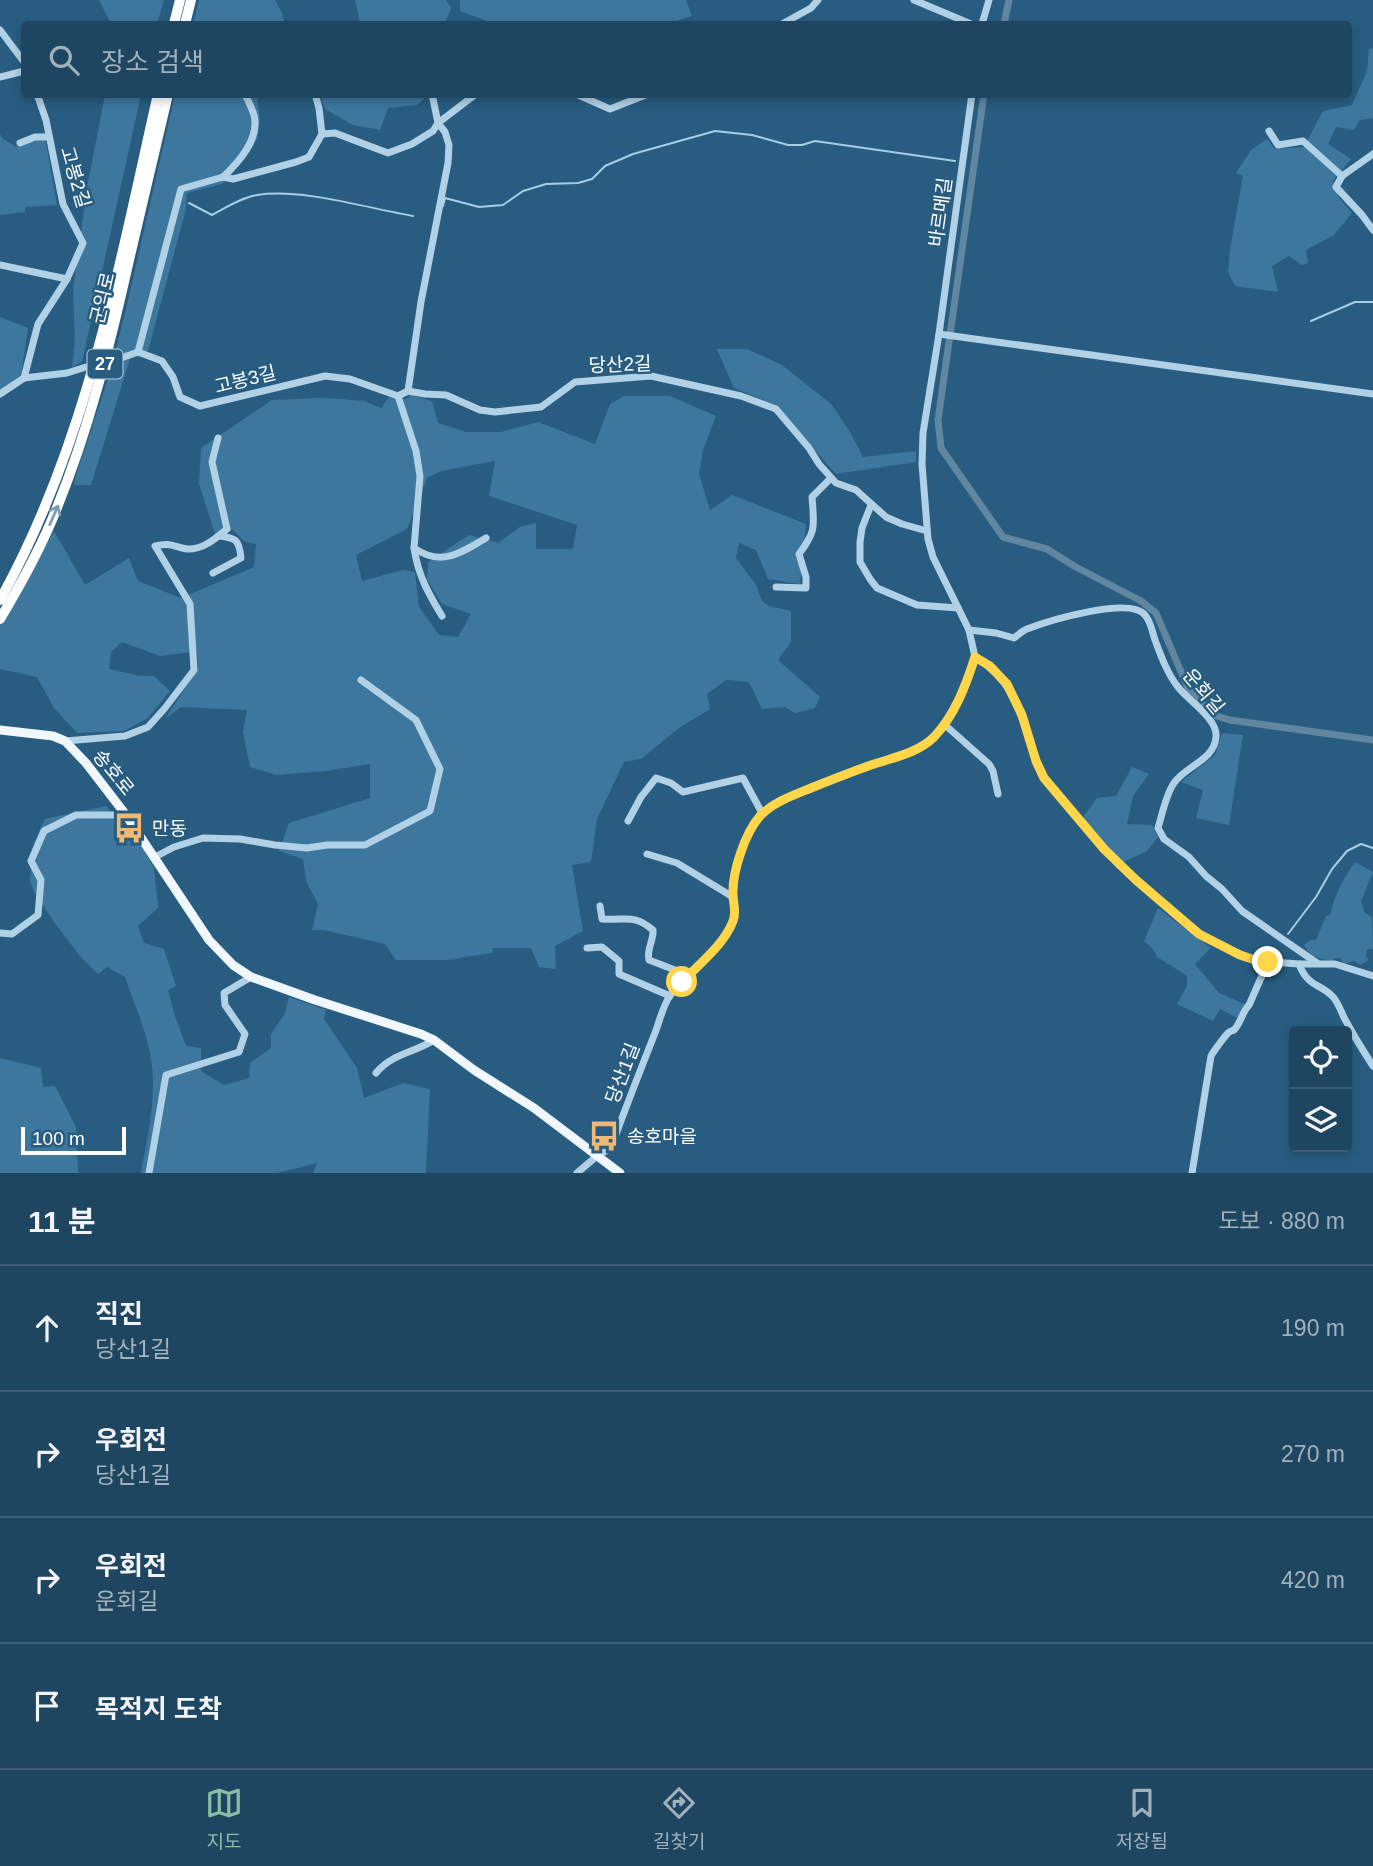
<!DOCTYPE html>
<html lang="ko">
<meta charset="utf-8">
<style>
:root{--surface:#1e4661;--page:#2b506a;--text:#f1f3f6;--muted:#a1b1bd;--line:#3c5e76;--accent:#8abfa5}
body{margin:0;font-family:Helvetica,"Noto Sans KR",sans-serif;background:var(--page);color:var(--text)}
.controls{position:absolute;right:21px;bottom:21px;display:grid;overflow:hidden;border-radius:7px;box-shadow:0 4px 10px #0003}
.controls button{width:63px;height:63px;display:grid;place-items:center;padding:0;border:0;border-bottom:2px solid var(--line);background:var(--surface);color:var(--text);font:35px sans-serif}
.scale{position:absolute;left:21px;bottom:18px;width:105px;box-sizing:border-box;padding-left:7px;border:4px solid #fff;border-top:0;font-size:19px;line-height:24px;white-space:nowrap;color:#fff;-webkit-text-stroke:5px #285d81;paint-order:stroke}
.stop{position:absolute;width:21px;height:21px;margin:-16px;border:5px solid #ffd54a;border-radius:50%;background:#fff}
.stop.end{background:#ffd54a;border-color:#fff;box-shadow:0 2px 7px #0008}
.list{margin:0;padding:0;list-style:none}
h2{display:flex;justify-content:space-between;align-items:center;height:91px;margin:0;padding:0 28px;font-size:30px}
h2 small{font-size:23px;font-weight:400;color:var(--muted)}
.list li{display:grid;grid-template-columns:46px 1fr auto;gap:21px;align-items:center;box-sizing:border-box;height:126px;padding:0 28px;border-top:2px solid var(--line)}
.list b{display:block;font-size:26px;white-space:nowrap}
.list p{margin:0;font-size:23px;white-space:nowrap;color:var(--muted)}
.list em{font-size:23px;font-style:normal;color:var(--muted)}
.icon{flex:none;width:38px;height:38px;fill:none;stroke:currentColor;stroke-width:2;stroke-linecap:round;stroke-linejoin:round}
.map{position:relative;flex:none;width:1373px;height:1173px;overflow:hidden}
.search{position:absolute;background:var(--surface);box-shadow:0 4px 10px #0003;left:21px;right:21px;top:21px;height:77px;display:flex;align-items:center;gap:18px;box-sizing:border-box;padding:0 24px;border-radius:7px;color:var(--muted);font-size:26px}
.sheet{height:595px;background:var(--surface)}
nav{display:flex;justify-content:space-around;align-items:center;box-sizing:border-box;height:98px;border-top:2px solid var(--line);background:var(--surface);font-size:19px;color:var(--muted)}
nav a{display:grid;justify-items:center;gap:4px}
nav .on{color:var(--accent)}
.map>svg:first-child{display:block}
.green{fill:#3d779e;fill-rule:evenodd}
.lines{fill:none;stroke-linecap:round;stroke-linejoin:round}
.stream{stroke:#a4cde6;stroke-width:2}
.canal{stroke:#61869f;stroke-width:7}
.minor{stroke:#b0d1e6;stroke-width:7}
.major{stroke:#f0f7fd;stroke-width:9}
.highway{stroke:#fff;stroke-width:10}
.oneway{stroke:#7e9eb3}
.route{stroke:#ffd54a;stroke-width:9}
.labels{text-anchor:middle;stroke-width:5;stroke-linejoin:round;paint-order:stroke}
.shield{fill:#285d81;stroke:#beced9;stroke-width:2}
.shield-label{font-size:18px;font-weight:bold;fill:#fff}
.street-label{font-size:19px;fill:#fff;stroke:#285d81}
.poi-label{font-size:19px;fill:#fff;stroke:#285d81;text-anchor:start}
</style>
<div class="map">
<svg width="1373" height="1173" viewBox="0 0 1373 1173">
<rect width="100%" height="100%" fill="#285d81"/>
<g class="green">
<path d="M99,0H164L157,24H111Z"/>
<path d="M199,0H275L282,13L285,24H193Z"/>
<path d="M355,0H446L451,8L445,24H359L360,23Z"/>
<path d="M460,0H686L692,16L666,24H495L460,11Z"/>
<path d="M1373,48V118L1360,120L1354,130L1336,127L1328,144L1351,159L1333,181L1339,198L1352,213L1334,235L1306,250L1308,263L1302,265L1289,256L1272,266L1278,292L1235,286L1228,272L1230,249L1243,176L1236,173L1251,150L1267,139L1275,149L1304,147L1323,111L1352,105L1367,71L1369,49Z"/>
<path d="M105,95H141L82,362L72,367L75,339L73,288L88,182Z"/>
<path d="M175,95H218L219,97L240,95H264L257,99L260,119L257,140L232,174L222,184L187,193L186,209L148,351L130,359L91,485H74L76,475L109,376L125,313Z"/>
<path d="M320,95L428,94V95L417,105L388,108L380,130L353,125L325,109Z"/>
<path d="M44,132L57,205L25,207V212L0,215V134L2,138L16,147Z"/>
<path d="M0,317L28,328L21,375L0,391Z"/>
<path d="M717,349H747L782,365L831,404L850,432L863,457L916,451V462L836,474L773,404L734,388Z"/>
<path d="M411,395L432,401L438,423L466,432H501L538,422L595,444L610,404L624,396H670L716,416L703,450L699,474L710,510L732,495L806,524L800,584L768,579L756,550L739,543L736,558L756,585L762,601L769,606L791,611V642L778,660L820,697L815,708L795,713L785,707L762,709L749,682L726,680L707,694L710,709L679,728L641,759L624,762L597,819L591,862L572,865L583,931L555,946L556,969L539,967L531,948H493L492,953L446,960H396L385,944L324,930H312L318,904L306,881L303,859L279,851L289,823L370,798V764L326,771L277,775L250,767L243,732L247,710L181,707L165,719L198,668L197,651L160,656L122,642L111,652L109,669L140,676H154L170,691L148,718L124,731L77,733L54,708L37,677L0,669V623L54,531L85,585L129,558L138,581L181,598L254,567L256,544L244,541L233,530L215,534L199,484L201,448L272,400L319,398L343,399L364,401L381,408L389,397L406,399ZM495,461L489,496L577,525L573,549H536V523L520,527L498,543L469,535L428,562L427,579L442,604L471,614L458,637L439,635L419,607L415,572L403,570L362,581L356,555L407,529L427,478L441,471Z"/>
<path d="M1222,733L1243,735L1229,825L1196,818L1203,790L1181,782L1215,755Z"/>
<path d="M1132,767L1149,774L1133,796L1127,824L1152,825L1158,837L1147,851L1121,863L1082,818L1097,798L1116,796Z"/>
<path d="M106,806L144,850L154,868L158,908L138,926L144,943L164,949L176,986L168,990L175,1016L186,1046L201,1048V1071L224,1085L249,1078L250,1063L271,1048V1034L285,1013L289,997L326,1010L324,1019L357,1068L364,1098L403,1083L430,1089L426,1173H313L317,1163L277,1173H141C148,1133 159,1090 149,1049C144,1025 133,1001 125,977L107,967L98,974L80,956L57,926L35,894L30,881L33,845L45,819Z"/>
<path d="M1355,862L1373,872L1361,901L1365,913L1372,917L1373,949H1367L1366,956L1369,960L1360,965L1354,961L1344,964L1340,958H1335L1331,961C1318,958 1310,957 1304,945L1310,940H1316L1326,916L1330,915C1335,894 1343,879 1355,862Z"/>
<path d="M1158,908L1211,948L1195,964L1219,993L1246,1005L1237,1018L1220,1009L1213,1021L1177,1004L1187,986V976L1157,957L1153,949L1144,941Z"/>
<path d="M0,1058L41,1068L43,1087L55,1086L76,1127L78,1172L80,1173H0Z"/>
</g>
<g class="lines">
<g class="stream">
<path d="M189,203L212,215C225,208 242,197 257,195C301,188 367,208 413,216"/>
<path d="M443,206L445,198L479,207L503,205L523,191L546,184L578,183L592,179L605,166L633,154L715,131L752,135L788,145H802L815,141L955,161"/>
<path d="M1311,321L1355,302H1373"/>
<path d="M1288,934L1316,897L1332,869L1347,851L1361,844L1373,848"/>
</g>
<g class="canal">
<path d="M1004,24L1009,0"/>
<path d="M984,94L938,420L941,448L1003,537L1047,549L1074,566L1141,601L1156,613L1188,688L1213,715L1230,720L1373,740"/>
</g>
<g class="minor">
<path d="M914,0L971,24"/>
<path d="M782,24L811,8L818,0"/>
<path d="M982,24L989,0"/>
<path d="M0,30L24,62"/>
<path d="M0,77L24,71"/>
<path d="M576,94L610,109L648,94"/>
<path d="M972,94L939,334L923,433L922,464L928,539L933,557L969,630L975,657C1026,689 1020,729 1044,778L1119,865L1199,934L1240,955L1258,961L1299,964H1335L1373,976"/>
<path d="M1269,131L1278,145L1303,141L1342,176"/>
<path d="M322,134L335,133L388,153L412,144L433,131L438,123L476,94"/>
<path d="M20,143L35,137H49"/>
<path d="M1373,154L1342,176L1336,187L1362,215L1373,230"/>
<path d="M223,177C239,162 260,139 254,115C252,108 248,101 245,94"/>
<path d="M0,265L67,279"/>
<path d="M939,334L1373,394"/>
<path d="M138,352L181,189L223,177L233,179L296,162L309,157L322,134L319,108L315,94"/>
<path d="M121,358L138,352L162,361L173,377L180,397L200,406L325,376L350,379L398,396"/>
<path d="M24,378L38,324L67,279L83,243L63,204L46,120L37,94"/>
<path d="M408,391L421,302L448,163L449,145L445,132L438,123L432,94"/>
<path d="M0,394L24,378L67,373L86,367"/>
<path d="M398,396L408,391L425,394L446,395L480,410L495,412L541,407L575,382L651,376L741,396L776,409L809,448L819,464L836,483L856,490L886,517L902,524L927,531"/>
<path d="M398,396L416,451L420,476L414,548C441,567 461,553 486,538"/>
<path d="M871,505L862,528L860,542V562L870,579L877,588L917,605L958,608"/>
<path d="M414,548C418,575 428,593 442,616"/>
<path d="M213,573L241,558C239,540 237,538 219,536"/>
<path d="M776,587L806,588V577L799,554C817,530 814,526 812,497L831,478"/>
<path d="M969,630L996,633L1014,638C1018,635 1022,631 1027,629C1048,621 1129,596 1145,615C1151,622 1152,631 1155,640C1161,656 1167,673 1178,687C1189,701 1218,719 1216,737C1214,761 1186,765 1174,783C1166,794 1162,815 1158,828L1164,839L1189,857L1206,876L1222,889L1242,911L1317,963"/>
<path d="M944,724L989,764L993,771L998,794"/>
<path d="M65,741L125,736L148,727L165,708L194,670L190,604L155,546C172,542 173,547 187,549C203,550 216,538 227,529L212,462L218,438"/>
<path d="M628,821L641,797L656,778L671,783L683,792L743,778L762,813"/>
<path d="M647,854L677,863L733,897"/>
<path d="M155,857L174,847L203,838L240,839L275,845L307,848L327,845H365L430,811L440,769L416,720L361,680"/>
<path d="M600,906L602,919C625,921 633,913 653,930C654,940 646,950 649,960L688,975"/>
<path d="M0,933L12,934L38,915L41,880L31,861L44,831L76,815H126"/>
<path d="M587,948L602,947L619,961V974L670,996"/>
<path d="M1299,964C1308,988 1321,983 1334,998C1340,1006 1342,1015 1347,1023C1355,1038 1364,1052 1373,1066"/>
<path d="M376,1073C391,1054 414,1053 434,1040"/>
<path d="M149,1173L166,1075L239,1052L245,1034L225,1005L224,993L251,977"/>
<path d="M577,1173L597,1156L611,1148C625,1109 640,1071 655,1033C660,1020 663,1005 671,994C689,969 722,951 733,921C737,912 733,904 733,895C732,872 745,832 760,815C773,802 795,794 812,788C831,780 851,772 871,765C892,758 918,753 934,737C955,715 966,685 975,657"/>
<path d="M1192,1173L1211,1056C1213,1052 1225,1036 1228,1033C1230,1031 1232,1031 1234,1030C1241,1023 1242,1012 1249,1005L1268,962"/>
</g>
<path class="major" d="M0,730L53,736L65,741L86,763L126,815L209,940L233,965L251,977L315,1000L421,1034L434,1040L474,1070L534,1108L620,1173"/>
<g class="highway">
<path d="M174,24L180,0"/>
<path d="M185,24L191,0"/>
<path d="M0,600C87,444 119,266 158,94"/>
<path d="M0,619C21,584 41,548 56,510C89,429 110,345 129,260C142,205 155,150 168,94"/>
</g>
</g>
<defs><path id="oneway-shaft" d="M-6 0H5M1.5-3L5.5 0L1.5 3" fill="none" stroke-width="1.6" stroke-linecap="round" stroke-linejoin="round" transform="scale(1.75)"/></defs>
<use class="oneway" href="#oneway-shaft" transform="translate(54 515) rotate(-66)"/>
<g class="lines">
<path class="route" d="M682,982C699,964 724,945 733,921C737,912 733,904 733,895C732,872 745,833 760,816C773,802 794,795 811,788C831,780 851,772 871,765C892,758 918,753 934,737C955,715 966,685 975,657L990,666L1007,684L1022,715L1036,761L1044,778L1104,849L1136,880L1199,934L1240,955L1258,961L1268,962"/>
</g>
<defs>
<g id="bus-bare" transform="scale(2.415)"><path d="M-5-6H5V4H4V6H2V4H-2V6H-4V4H-5ZM-3.5-4V0h7V-4ZM-3.5 1.2v1.5H-2V1.2ZM2 1.2v1.5H3.5V1.2Z" fill="#eeb876" stroke="#285d81" stroke-width="2.5" paint-order="stroke"/></g>
</defs>
<g fill-rule="evenodd">
<use href="#bus-bare" x="129" y="828"/>
<use href="#bus-bare" x="604" y="1136"/>
</g>
<g class="labels">
<rect class="shield" x="87.5" y="349.5" width="35" height="29" rx="5"/>
<g class="shield-label">
<text x="105" y="370">27</text>
</g>
<g class="street-label">
<text transform="translate(76 177) rotate(74)" y="7">고봉2길</text>
<text transform="translate(940 212) rotate(-82)" y="7">바르메길</text>
<text transform="translate(102 298) rotate(-77)" y="7">군익로</text>
<text transform="translate(620 364) rotate(-2)" y="7">당산2길</text>
<text transform="translate(245 379) rotate(-14)" y="7">고봉3길</text>
<text transform="translate(1204 691) rotate(50)" y="7">운회길</text>
<text transform="translate(114 772) rotate(51)" y="7">송호로</text>
<text transform="translate(622 1073) rotate(-69)" y="7">당산1길</text>
</g>
<g class="poi-label">
<text x="152" y="835">만동</text>
<text x="627" y="1143">송호마을</text>
</g>
</g>
</svg>
<div class="controls">
<button><svg class="icon" aria-label="locate" viewBox="0 0 24 24"><circle cx="12" cy="12" r="6"/><path d="M12 2v4M12 18v4M2 12h4M18 12h4"/></svg></button>
<button><svg class="icon" aria-label="layers" viewBox="0 0 24 24"><path d="M12 4l9 5-9 5-9-5zM3 14l9 5 9-5"/></svg></button>
</div>
<div class="scale">100 m</div>
<div class="stop" style="left:682px;top:982px"></div>
<div class="stop end" style="left:1268px;top:962px"></div>
<div class="search"><svg class="icon" aria-label="search" viewBox="0 0 24 24"><circle cx="10" cy="10" r="6"/><path d="M15 15l6 6"/></svg>장소 검색</div>
</div>
<section class="sheet">
<h2>11 분<small>도보 · 880 m</small></h2>
<ul class="list">
<li><svg class="icon" aria-label="ahead" viewBox="0 0 24 24"><path d="M12 20V5M6 11l6-6 6 6"/></svg><div><b>직진</b><p>당산1길</p></div><em>190 m</em></li>
<li><svg class="icon" aria-label="right" viewBox="0 0 24 24"><path d="M7 20v-9h11M14 6l5 5-5 5"/></svg><div><b>우회전</b><p>당산1길</p></div><em>270 m</em></li>
<li><svg class="icon" aria-label="right" viewBox="0 0 24 24"><path d="M7 20v-9h11M14 6l5 5-5 5"/></svg><div><b>우회전</b><p>운회길</p></div><em>420 m</em></li>
<li><svg class="icon" aria-label="arrive" viewBox="0 0 24 24"><path d="M6 21V4h12l-3 4 3 4H6"/></svg><div><b>목적지 도착</b></div></li>
</ul>
</section>
<nav>
<a class="on"><svg class="icon" aria-label="map" viewBox="0 0 24 24"><path d="M3 6l6-2 6 2 6-2v14l-6 2-6-2-6 2zM9 4v14M15 6v14"/></svg>지도</a>
<a><svg class="icon" aria-label="directions" viewBox="0 0 24 24"><path d="M12 3l9 9-9 9-9-9zM9 14v-3h6M13 9l2 2-2 2"/></svg>길찾기</a>
<a><svg class="icon" aria-label="saved" viewBox="0 0 24 24"><path d="M7 4h10v16l-5-4-5 4z"/></svg>저장됨</a>
</nav>
